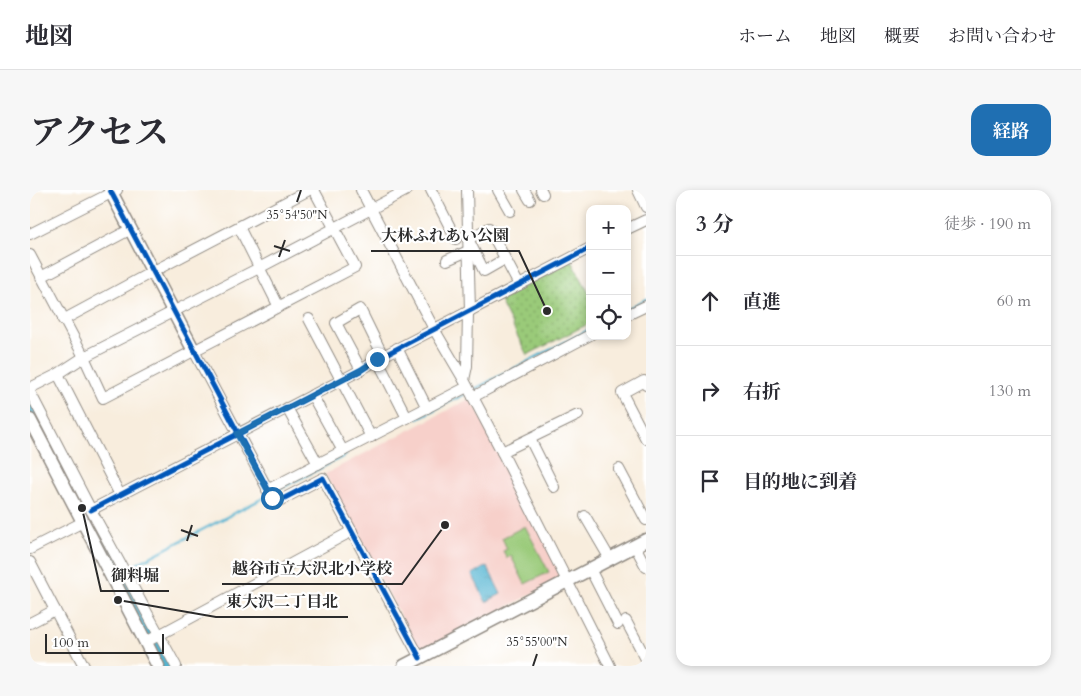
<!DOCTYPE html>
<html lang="ja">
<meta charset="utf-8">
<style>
:root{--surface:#fff;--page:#f7f7f7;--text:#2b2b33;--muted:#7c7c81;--line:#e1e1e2;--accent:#1f6fb2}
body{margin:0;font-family:Cardo,"Noto Serif JP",serif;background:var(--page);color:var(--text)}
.controls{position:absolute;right:15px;top:15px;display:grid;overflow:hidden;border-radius:10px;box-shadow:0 2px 8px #0003}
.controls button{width:45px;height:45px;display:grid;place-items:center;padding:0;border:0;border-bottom:1px solid var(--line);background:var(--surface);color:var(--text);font:25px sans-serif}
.scale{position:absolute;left:15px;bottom:12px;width:119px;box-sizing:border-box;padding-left:5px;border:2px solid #2b2b2b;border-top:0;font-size:14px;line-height:18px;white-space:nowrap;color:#2b2b2b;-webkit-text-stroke:4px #fff;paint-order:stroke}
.stop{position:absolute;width:15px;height:15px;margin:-11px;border:4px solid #1f6fb2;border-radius:50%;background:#fff}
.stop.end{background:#1f6fb2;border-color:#fff;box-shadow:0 1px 5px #0008}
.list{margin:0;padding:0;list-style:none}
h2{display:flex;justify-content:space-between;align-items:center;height:65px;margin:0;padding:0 20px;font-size:21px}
h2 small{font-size:16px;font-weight:400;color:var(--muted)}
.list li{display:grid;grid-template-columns:32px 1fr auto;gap:15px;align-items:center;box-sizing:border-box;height:90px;padding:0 20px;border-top:1px solid var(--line)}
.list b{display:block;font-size:19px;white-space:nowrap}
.list em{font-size:16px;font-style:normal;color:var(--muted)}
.icon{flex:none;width:28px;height:28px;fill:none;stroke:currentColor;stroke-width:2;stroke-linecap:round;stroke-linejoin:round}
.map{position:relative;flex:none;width:616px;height:476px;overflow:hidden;border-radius:15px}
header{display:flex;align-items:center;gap:30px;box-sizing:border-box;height:70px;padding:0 25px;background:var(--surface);border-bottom:1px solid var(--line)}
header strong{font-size:24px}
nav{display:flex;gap:28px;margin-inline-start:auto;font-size:18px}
.intro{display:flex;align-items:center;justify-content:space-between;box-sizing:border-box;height:120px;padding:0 30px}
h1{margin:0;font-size:35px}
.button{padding:12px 22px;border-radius:15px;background:var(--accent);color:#fff;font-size:18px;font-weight:700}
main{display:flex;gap:30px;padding:0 30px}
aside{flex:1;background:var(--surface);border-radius:15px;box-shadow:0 2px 8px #0003}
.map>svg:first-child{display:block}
.built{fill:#f7d0ca}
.grass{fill:url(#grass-dots);stroke:#627a52}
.garden{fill:#9aca79;stroke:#627a52}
.water{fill:url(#water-ripples);stroke:#3f707e}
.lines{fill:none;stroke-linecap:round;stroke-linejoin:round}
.stream{stroke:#53b4d1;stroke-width:2.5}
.river{stroke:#53b4d1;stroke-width:14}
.minor-casing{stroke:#928c84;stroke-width:12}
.tertiary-casing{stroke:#928c84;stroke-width:15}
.minor{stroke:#fff;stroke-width:10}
.tertiary{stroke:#fff;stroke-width:12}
.cycleway-casing{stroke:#fff;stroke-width:8}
.cycleway{stroke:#0057b8;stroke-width:5}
.route{stroke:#1f6fb2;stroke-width:6}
.ticks{fill:none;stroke:#2b2b2b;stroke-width:2}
.ticks-label{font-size:12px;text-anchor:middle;fill:#2b2b2b;stroke:#fff;stroke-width:4.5;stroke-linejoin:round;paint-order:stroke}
.leader{fill:none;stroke:#2b2b2b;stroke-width:2}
.callout-dot{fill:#2b2b2b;stroke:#fff;stroke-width:2}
.callout-label{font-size:16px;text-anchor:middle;font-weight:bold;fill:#2b2b2b;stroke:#fff;stroke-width:4.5;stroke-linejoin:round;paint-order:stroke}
</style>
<header>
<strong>地図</strong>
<nav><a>ホーム</a><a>地図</a><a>概要</a><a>お問い合わせ</a></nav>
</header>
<div class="intro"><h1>アクセス</h1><a class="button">経路</a></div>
<main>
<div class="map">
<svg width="616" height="476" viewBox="0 0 616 476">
<defs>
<pattern id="grass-dots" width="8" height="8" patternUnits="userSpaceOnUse" patternTransform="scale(1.25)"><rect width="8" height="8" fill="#9aca79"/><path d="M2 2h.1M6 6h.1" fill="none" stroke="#7ea463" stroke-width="1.8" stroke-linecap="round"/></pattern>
<pattern id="water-ripples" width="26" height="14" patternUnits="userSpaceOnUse" patternTransform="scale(1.25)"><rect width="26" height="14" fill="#53b4d1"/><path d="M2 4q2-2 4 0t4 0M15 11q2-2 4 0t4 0" fill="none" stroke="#4593aa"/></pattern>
</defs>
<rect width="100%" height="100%" fill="#fff"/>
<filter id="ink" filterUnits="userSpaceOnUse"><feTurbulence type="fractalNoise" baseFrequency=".02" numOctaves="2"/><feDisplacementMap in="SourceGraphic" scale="10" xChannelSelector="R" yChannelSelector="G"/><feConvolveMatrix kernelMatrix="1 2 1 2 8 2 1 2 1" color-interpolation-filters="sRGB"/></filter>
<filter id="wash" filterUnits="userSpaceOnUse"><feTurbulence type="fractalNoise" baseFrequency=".0096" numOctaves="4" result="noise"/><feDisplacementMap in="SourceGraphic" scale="20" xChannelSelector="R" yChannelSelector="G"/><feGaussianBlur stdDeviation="1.12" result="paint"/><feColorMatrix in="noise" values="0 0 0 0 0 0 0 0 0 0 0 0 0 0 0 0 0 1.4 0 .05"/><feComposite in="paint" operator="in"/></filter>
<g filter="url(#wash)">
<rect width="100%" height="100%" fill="#f8eddd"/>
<path class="built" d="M441,208L535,387L390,462L295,284Z"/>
<path class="grass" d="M542,71L560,105V133L497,165L469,109Z"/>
<path class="garden" d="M495,336L519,382L495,394L481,366L477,368L473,361L477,359L472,348Z"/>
<path class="water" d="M457,376L471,404L456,412L442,384Z"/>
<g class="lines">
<g class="stream">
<path d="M597,119L616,109"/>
<path d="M441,201L560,139"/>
<path d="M388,228L437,203"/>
<path d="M244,302L316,265"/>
<path d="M97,379L239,305"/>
</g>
<g class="river">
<path d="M0,217L12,241"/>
<path d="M49,311L89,383L137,476"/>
</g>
</g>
</g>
<g filter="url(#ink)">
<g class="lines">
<g class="minor-casing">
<g id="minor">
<path d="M331,0L404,139L434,190"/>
<path d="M401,0L426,49"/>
<path d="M437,0L440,121"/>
<path d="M468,0L480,21"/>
<path d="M494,0L500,10"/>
<path d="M511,0L513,4"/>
<path d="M608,0L616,17"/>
<path d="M209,37L249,117"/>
<path d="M597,39L616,30"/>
<path d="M0,44L87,0"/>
<path d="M0,65L54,167L73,208L325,77L284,0"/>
<path d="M475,69L454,81L438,49L459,38L489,95"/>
<path d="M417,70L438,61"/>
<path d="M11,87L101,39"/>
<path d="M438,122L437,176L434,190L472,262L580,476"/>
<path d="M597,125L616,116"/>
<path d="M279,129L341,247"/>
<path d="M33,130L122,82L279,0"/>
<path d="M367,158L397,218"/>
<path d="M164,161L245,313L293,288L390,468"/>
<path d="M347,169L377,228"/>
<path d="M331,180L306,133L330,119L353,166"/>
<path d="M28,184L90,305"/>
<path d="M616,195L614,191L592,203L616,249"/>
<path d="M0,198L28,184L54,167L229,78L377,0"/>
<path d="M0,202L61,320L146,476"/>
<path d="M282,205L313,261"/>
<path d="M443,207L560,145"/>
<path d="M257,218L288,274"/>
<path d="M500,249L524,297"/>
<path d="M472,262L548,225"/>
<path d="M589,279L616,330"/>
<path d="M237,300L437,197"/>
<path d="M61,320L331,180L353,166L560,58"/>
<path d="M555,326L580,369"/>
<path d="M605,356L616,377"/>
<path d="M0,359L53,332"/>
<path d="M0,372L54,476"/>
<path d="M560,379L588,434"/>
<path d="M596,431L616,469"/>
<path d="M0,433L25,420"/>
<path d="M116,452L322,341"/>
</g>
</g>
<g class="tertiary-casing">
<g id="tertiary">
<path d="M80,0L164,161"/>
<path d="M0,230L128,476"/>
<path d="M374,476L616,350"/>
</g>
</g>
<use href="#minor" class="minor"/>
<use href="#tertiary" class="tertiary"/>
<g class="cycleway-casing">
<g id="cycleway">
<path d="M80,0L245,313L293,288L390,468"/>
<path d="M61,320L331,180L353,166L560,58"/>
</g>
</g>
<use href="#cycleway" class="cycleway"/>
</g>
</g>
<g class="lines" filter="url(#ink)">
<path class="route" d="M242,308L207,244L331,180L347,169"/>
</g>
<path class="ticks" d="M267,12L271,0M244,56L260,61M249,67L255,50M151,340L168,346M157,351L162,335M503,476L507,464"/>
<g class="ticks-label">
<text x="267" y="29">35°54'50"N</text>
<text x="507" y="456">35°55'00"N</text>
</g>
<path class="leader" d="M517 121L489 61H341M415 335L372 394H192M52 318L71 401H139M88 410L186 427H318"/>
<g class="callout-dot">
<circle cx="517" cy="121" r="5"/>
<circle cx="415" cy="335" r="5"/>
<circle cx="52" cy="318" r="5"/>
<circle cx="88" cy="410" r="5"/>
</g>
<g class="callout-label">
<text x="415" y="51">大林ふれあい公園</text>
<text x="282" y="384">越谷市立大沢北小学校</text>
<text x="105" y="391">御料堀</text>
<text x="252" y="417">東大沢二丁目北</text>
</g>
</svg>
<div class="controls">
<button>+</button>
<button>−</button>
<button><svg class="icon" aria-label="locate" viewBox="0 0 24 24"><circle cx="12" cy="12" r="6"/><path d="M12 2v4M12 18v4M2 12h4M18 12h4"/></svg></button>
</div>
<div class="scale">100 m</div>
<div class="stop" style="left:242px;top:308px"></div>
<div class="stop end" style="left:347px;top:169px"></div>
</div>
<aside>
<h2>3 分<small>徒歩 · 190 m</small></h2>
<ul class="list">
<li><svg class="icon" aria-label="ahead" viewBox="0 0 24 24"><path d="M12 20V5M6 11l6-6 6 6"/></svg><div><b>直進</b></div><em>60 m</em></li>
<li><svg class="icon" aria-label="right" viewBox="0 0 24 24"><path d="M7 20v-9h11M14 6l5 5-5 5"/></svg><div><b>右折</b></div><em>130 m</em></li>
<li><svg class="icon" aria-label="arrive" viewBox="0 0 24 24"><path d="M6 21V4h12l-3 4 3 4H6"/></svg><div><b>目的地に到着</b></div></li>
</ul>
</aside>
</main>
